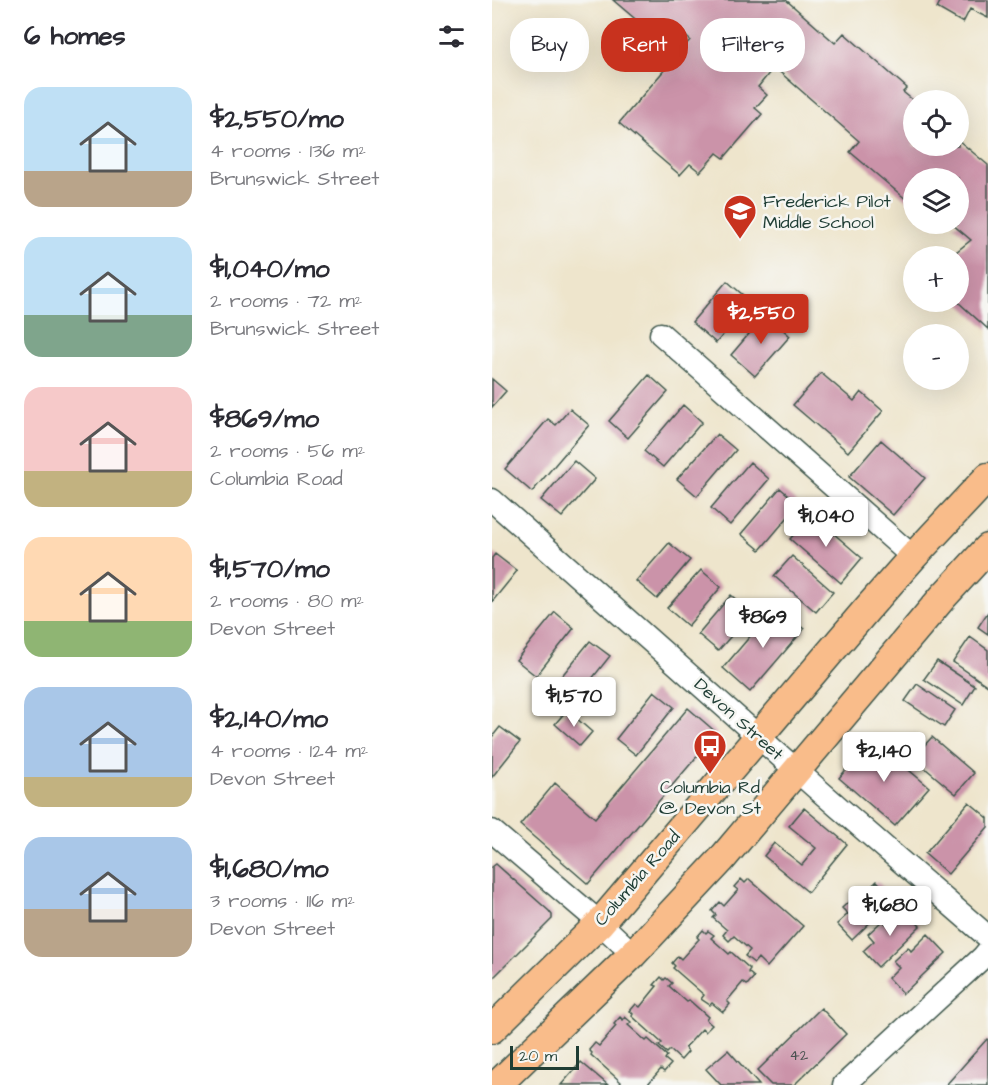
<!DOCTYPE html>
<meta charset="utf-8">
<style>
body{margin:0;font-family:"Architects Daughter",sans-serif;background:#f7f7f7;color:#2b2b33;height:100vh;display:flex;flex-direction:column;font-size:22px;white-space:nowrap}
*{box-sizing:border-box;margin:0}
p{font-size:20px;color:#7c7c81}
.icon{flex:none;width:33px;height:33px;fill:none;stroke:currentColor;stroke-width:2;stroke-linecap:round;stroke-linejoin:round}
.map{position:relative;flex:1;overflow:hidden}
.panel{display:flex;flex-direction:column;background:#fff;width:492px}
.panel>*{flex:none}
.top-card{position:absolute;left:18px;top:18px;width:387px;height:54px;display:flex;gap:12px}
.controls{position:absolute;left:411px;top:90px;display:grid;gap:12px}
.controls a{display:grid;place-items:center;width:66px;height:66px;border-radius:50%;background:#fff;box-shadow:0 6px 24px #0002;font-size:30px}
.scale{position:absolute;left:18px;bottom:15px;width:69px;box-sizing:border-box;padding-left:6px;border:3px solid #1f3d34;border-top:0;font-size:16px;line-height:21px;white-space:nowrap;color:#1f3d34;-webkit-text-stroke:4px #f6f6f2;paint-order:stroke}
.price{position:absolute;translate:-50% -51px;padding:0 14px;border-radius:6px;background:#fff;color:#222;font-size:20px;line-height:39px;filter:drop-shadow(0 2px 3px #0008)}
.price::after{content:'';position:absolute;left:50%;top:36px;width:18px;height:14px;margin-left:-9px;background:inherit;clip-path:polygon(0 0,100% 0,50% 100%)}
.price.current{background:#c8321e;color:#fff}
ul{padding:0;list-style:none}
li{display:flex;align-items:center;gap:18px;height:150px;padding:0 24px}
li span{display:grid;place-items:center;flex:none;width:168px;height:120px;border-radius:18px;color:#555}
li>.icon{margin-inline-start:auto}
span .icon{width:72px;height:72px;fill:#fffc;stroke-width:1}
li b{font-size:26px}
h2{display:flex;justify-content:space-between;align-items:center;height:72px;padding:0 24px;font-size:26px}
.chip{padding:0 21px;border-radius:24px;background:#fff;box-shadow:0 6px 24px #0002;font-size:21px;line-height:54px}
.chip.current{background:#c8321e;color:#fff}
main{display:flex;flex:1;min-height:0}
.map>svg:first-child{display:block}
</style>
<main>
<section class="panel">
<h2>6 homes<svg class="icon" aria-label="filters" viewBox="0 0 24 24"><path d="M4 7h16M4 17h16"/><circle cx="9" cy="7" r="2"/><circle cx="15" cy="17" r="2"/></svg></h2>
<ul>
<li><span style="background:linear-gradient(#bfe0f5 70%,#b9a48a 0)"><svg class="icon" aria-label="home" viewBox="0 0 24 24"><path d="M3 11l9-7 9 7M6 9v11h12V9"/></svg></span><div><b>$2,550/mo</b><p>4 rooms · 136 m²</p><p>Brunswick Street</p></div></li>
<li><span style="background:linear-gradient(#bfe0f5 65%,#7fa58c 0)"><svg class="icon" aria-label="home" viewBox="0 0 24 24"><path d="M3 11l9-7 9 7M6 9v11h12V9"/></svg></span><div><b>$1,040/mo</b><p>2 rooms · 72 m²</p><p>Brunswick Street</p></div></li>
<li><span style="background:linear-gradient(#f6c9c9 70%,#c2b280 0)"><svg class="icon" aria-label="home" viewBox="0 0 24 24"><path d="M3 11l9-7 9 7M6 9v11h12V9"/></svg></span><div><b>$869/mo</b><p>2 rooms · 56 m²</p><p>Columbia Road</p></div></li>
<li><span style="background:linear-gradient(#ffd9b3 70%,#8fb573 0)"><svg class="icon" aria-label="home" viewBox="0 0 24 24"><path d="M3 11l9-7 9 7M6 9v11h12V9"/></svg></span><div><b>$1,570/mo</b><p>2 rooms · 80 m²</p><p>Devon Street</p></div></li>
<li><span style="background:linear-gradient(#a9c7e8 75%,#c2b280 0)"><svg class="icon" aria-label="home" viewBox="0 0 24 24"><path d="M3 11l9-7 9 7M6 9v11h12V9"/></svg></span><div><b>$2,140/mo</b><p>4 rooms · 124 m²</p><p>Devon Street</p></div></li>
<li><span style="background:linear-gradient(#a9c7e8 60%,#b9a48a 0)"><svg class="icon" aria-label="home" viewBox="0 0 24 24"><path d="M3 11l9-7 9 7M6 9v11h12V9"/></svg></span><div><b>$1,680/mo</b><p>3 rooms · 116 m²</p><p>Devon Street</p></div></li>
</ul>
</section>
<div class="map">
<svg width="496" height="1085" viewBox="0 0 496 1085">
<rect width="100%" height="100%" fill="#f6f6f2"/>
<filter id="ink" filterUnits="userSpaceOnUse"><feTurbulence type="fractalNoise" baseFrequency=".0167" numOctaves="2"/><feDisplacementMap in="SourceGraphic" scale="12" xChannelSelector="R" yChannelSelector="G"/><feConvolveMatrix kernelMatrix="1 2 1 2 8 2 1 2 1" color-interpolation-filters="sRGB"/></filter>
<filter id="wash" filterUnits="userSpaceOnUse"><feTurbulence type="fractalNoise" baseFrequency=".008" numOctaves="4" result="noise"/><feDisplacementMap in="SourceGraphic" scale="24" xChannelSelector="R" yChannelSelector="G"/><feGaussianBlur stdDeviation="1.35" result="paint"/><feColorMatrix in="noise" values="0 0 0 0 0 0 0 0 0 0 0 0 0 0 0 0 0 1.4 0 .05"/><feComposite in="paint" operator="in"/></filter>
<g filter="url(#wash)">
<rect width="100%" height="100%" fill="#eee5cc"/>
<g id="blocks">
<!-- building -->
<path fill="#cb93a9" d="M121,0H294L343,43L352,33L415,88L411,92L422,101V146H466V140L496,165V329L466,302V256H459L479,240L460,224H466V178H422V206L358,152L367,141L282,67L266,87L275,95L263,108L270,114L232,158L225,153L208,172L198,164L188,175L127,123L198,40L188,31L175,46Z
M449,0H496V18L478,9L471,23L445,8Z
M235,281L259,302L224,343L200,322Z
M274,314L298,336L263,376L239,355Z
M329,373L362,401L369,392L391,411L356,452L301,405Z
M157,375L176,392L136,438L117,421Z
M0,379L14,391L0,407Z
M191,405L210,422L171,467L152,451Z
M78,409L97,425L40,492L13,469L56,419L64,425Z
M225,434L244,450L205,496L185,479Z
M389,440L433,478L401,515L357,477Z
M82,461L103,479L70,517L49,500Z
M258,462L277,479L238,525L219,508Z
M288,488L307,504L268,550L249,534Z
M319,514L370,558L349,583L298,539Z
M177,543L198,560L165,599L144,581Z
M3,554L25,571L0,602V558Z
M300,556L341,592L324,612L282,576Z
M209,570L229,587L196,626L175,608Z
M239,595L259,613L226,651L206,634Z
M284,606L312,629L258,692L231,668Z
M63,612L82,628L44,676L24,660Z
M496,612V634L486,627Z
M478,637L496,650V686L461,662Z
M98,641L118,656L80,704L60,688Z
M445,661L483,686L471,705L432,679Z
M425,684L463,710L452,727L413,701Z
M162,691L182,707L144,755L124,739Z
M196,708L225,733L96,884L28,825L63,783L103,818Z
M75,710L100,732L88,746L63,724Z
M8,727L28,742L0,777V737Z
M440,737L482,773L464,794L421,758Z
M380,739L437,787L403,826L347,778Z
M477,802L496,818V827L456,874L433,854Z
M312,808L355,844L316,892L272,856L282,843L310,865L324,848L297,826Z
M4,864L57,911L60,915V919L0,979V867Z
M249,879L253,883L257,879L311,926L275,967L266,958L262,963L253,956L258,950L242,936L237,941L231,935L235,930L221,918L224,915L220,911L228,902L232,906L246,890L242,887Z
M385,881L402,899L360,940L345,924L356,914L350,908L365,894L368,897Z
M411,908L428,926L386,967L371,951L382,941L376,934L391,920L394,924Z
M211,930L214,933L216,931L222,935L219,938L237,954L239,952L258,969L256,972L262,977L255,985L251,982L235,1001L238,1004L231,1012L220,1003L218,1005L209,999L212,995L181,968L183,966L180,963L186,956L189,959L207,939L205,937Z
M436,934L454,953L411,994L396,978L407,967L401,961L416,947L419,951Z
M169,977L172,980L174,978L180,983L177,986L195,1002L197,1000L216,1017L214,1020L220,1025L213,1032L210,1029L193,1048L196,1052L189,1060L178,1050L175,1053L167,1046L170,1043L140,1016L141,1014L138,1011L144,1004L148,1007L165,986L162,985Z
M329,1008L354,1034L302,1085H279L265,1071Z
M128,1017L131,1020L133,1017L139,1022L136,1025L154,1041L156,1039L175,1056L173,1059L179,1064L172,1072L169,1069L155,1085H127L129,1082L99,1055L100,1053L97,1050L103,1043L107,1046L124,1026L122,1024Z
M495,1039L496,1040V1085H454Z
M236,1050L267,1085H229L214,1069Z
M89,1062L116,1085H69Z"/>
</g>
</g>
<g filter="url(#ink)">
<use href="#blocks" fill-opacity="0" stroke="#3e564b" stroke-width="1.5"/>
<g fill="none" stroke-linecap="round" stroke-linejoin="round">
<!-- minor casing -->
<g stroke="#3e564b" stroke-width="25">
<path id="minor" d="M169,334L421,557
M0,500L322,786L496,937
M0,831L108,923L141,954
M352,1085L491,957L496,951"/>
</g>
<!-- major casing -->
<g stroke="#3e564b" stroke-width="31">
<path id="major" d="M0,1029L108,923L375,609L421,557L496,477
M5,1085L141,954L229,860L450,598L496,548"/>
</g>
<!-- minor -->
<use href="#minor" stroke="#fff" stroke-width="22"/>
<!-- major -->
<use href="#major" stroke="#f9bc8a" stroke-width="28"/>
</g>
</g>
<!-- icons -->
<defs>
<g id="school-pin" transform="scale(1.725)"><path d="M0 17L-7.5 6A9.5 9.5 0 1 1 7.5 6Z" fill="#c8321e" stroke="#f6f6f2"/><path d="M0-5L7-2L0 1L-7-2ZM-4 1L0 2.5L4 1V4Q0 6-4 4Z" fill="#fff"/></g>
<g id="bus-pin" transform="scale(1.725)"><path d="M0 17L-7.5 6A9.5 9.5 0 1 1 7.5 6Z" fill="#c8321e" stroke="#f6f6f2"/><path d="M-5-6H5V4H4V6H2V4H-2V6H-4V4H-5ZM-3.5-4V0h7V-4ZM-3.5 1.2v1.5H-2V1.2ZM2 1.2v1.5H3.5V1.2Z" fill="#fff"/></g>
</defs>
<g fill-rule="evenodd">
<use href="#school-pin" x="248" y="211"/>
<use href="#bus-pin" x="218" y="746"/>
</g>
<g text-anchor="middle" stroke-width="5" stroke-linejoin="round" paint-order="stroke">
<!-- number labels -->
<g font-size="15" fill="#4a5251">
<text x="307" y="1060">42</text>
</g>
<!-- poi labels -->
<g font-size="18" fill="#1f3d34" stroke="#f6f6f2" text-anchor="start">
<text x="271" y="207">Frederick Pilot<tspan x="271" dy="21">Middle School</tspan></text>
<text x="218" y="793" text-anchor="middle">Columbia Rd<tspan x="218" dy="21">@ Devon St</tspan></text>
</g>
<!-- street labels -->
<g font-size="18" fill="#1f3d34" stroke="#f6f6f2">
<text transform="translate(247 719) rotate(42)" y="6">Devon Street</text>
<text transform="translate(145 878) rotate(-49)" y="6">Columbia Road</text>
</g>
</g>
</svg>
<div class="controls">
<a><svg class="icon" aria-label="locate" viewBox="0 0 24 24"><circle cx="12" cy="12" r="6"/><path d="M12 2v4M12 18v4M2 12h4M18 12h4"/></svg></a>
<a><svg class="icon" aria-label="layers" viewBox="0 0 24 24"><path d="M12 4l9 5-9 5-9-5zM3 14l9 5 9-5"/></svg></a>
<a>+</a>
<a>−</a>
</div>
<div class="scale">20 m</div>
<b class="price current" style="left:269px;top:345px">$2,550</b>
<b class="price" style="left:334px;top:548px">$1,040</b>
<b class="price" style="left:271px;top:649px">$869</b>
<b class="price" style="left:82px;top:728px">$1,570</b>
<b class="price" style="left:392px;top:783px">$2,140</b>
<b class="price" style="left:398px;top:937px">$1,680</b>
<div class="top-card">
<a class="chip">Buy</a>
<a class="chip current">Rent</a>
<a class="chip">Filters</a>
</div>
</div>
</main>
